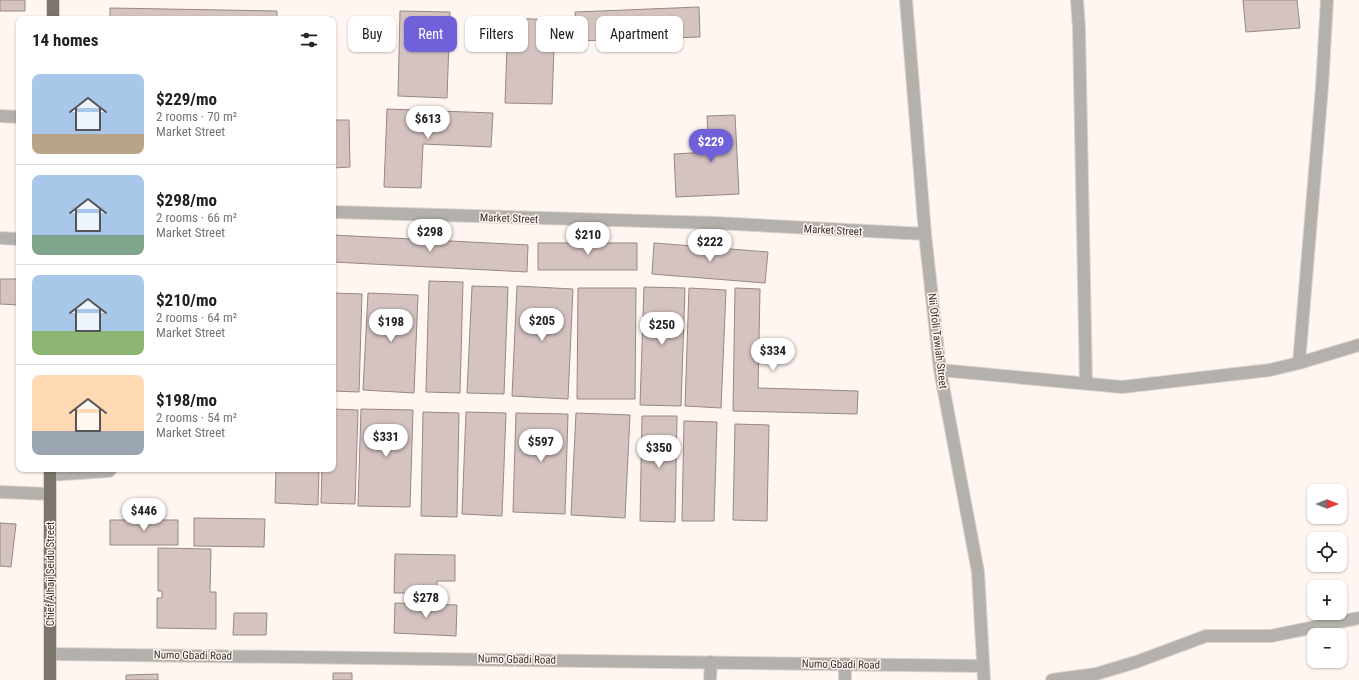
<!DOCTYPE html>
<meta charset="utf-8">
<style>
body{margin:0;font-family:"Roboto Condensed",sans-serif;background:#f2f2f2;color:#202124;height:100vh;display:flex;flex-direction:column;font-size:15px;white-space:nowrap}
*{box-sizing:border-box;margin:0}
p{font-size:13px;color:#757577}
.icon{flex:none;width:22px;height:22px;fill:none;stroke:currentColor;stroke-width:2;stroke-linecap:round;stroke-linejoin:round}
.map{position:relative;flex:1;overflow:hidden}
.details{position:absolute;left:16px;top:16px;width:320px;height:456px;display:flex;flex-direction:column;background:#fff;border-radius:8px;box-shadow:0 1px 3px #0004}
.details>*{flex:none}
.banner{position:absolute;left:348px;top:16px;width:380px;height:36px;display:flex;gap:8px}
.needle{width:26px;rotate:90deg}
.tools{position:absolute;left:1307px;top:484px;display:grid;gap:8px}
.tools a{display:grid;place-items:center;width:40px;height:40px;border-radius:8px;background:#fff;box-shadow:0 1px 3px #0004;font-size:20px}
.price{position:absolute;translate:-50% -34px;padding:0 9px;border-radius:14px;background:#fff;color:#222;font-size:13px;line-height:26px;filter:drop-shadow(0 1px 2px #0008)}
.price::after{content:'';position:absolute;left:50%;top:24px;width:12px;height:9px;margin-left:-6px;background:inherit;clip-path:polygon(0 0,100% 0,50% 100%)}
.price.on{background:#7060da;color:#fff}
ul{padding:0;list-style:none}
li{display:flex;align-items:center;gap:12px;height:100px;padding:0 16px}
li+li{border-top:1px solid #e0e0e0}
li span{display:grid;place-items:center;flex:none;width:112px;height:80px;border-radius:8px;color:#555}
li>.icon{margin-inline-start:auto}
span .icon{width:48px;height:48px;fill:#fffc;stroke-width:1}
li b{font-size:17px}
h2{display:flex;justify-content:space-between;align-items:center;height:48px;padding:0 16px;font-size:17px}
.chip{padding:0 14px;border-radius:8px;background:#fff;box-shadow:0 1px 3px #0004;font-size:14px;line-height:36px}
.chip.on{background:#7060da;color:#fff}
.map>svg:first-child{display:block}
</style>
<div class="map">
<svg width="1359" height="680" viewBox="0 0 1359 680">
<rect width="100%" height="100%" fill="#fff6f1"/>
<!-- building -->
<path fill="#d5c3c1" stroke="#978785" d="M0,0H25V11H0Z
M1243,0H1297L1300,28L1246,32Z
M699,7L700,37L576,41L575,12Z
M110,8L277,11V19H110Z
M400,11L450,12L447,98L398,96Z
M289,17H332V19H289Z
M508,18L555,20L552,104L505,103Z
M387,109L493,113L491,147L423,144L421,188L384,187Z
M735,115L739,194L676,197L674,154L709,152L707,116Z
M333,120H349L350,167L333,168Z
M333,235L528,245L527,272L333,262Z
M538,243H637V270H538Z
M654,243L768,252L765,283L652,274Z
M0,279H19V305L0,304Z
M429,281L463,282L460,393L426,392Z
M472,286L508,287L504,394L467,393Z
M517,286L573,289L568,399L512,396Z
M644,287L685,288L681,406L640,405Z
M578,288H636L635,399H577Z
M689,288L726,290L721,408L685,406Z
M735,288L760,289L758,388L858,391L857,414L733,411Z
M333,293L362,294L359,392L333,391Z
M368,293L418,295L414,393L363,390Z
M333,409L358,410L355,504L321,503L322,469H333Z
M361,409L413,410L410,507L358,506Z
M423,412L459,413L457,517L421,516Z
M466,412L506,413L502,516L462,514Z
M516,413L568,414L565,514L513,512Z
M576,413L630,415L625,518L571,515Z
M642,416H677L675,522L640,521Z
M684,421L717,422L714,521H682Z
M735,424L769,425L767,521L733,520Z
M276,469H319L318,505L275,503Z
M194,518L265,519L264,547L194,546Z
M110,520H178V545H110Z
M0,523L16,524L11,567L0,566Z
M158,548L211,549L210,592H216V629L157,628V598H162V591H158Z
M395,554L455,555V581H437V593H394Z
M395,603L457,605L456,636L394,633Z
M234,613H267L266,635H233Z
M333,673H352V680H333Z
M158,674V680H126V675Z"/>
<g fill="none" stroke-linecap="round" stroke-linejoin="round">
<!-- minor casing -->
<g stroke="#dbd3ce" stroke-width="14">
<path id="minor" d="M906,0L925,234L940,370L978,572L984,680
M1077,0L1079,29L1086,383
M0,116L19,117
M333,212L715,223L925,234
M0,238L19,239
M1299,363L1322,87L1327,0
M940,370L1122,387L1270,370L1299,363L1359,345
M50,475L109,471L111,469
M0,492L50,494
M50,654L983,666
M845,664V680
M710,680L711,662
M1052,680L1096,674L1136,662L1206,636H1271L1359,618"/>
</g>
<!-- major casing -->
<g stroke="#dbd3ce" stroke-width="14">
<path id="major" d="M53,19V0
M50,680V469"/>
</g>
<!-- minor -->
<use href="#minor" stroke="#b4b0ab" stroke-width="12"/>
<!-- major -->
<use href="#major" stroke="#7c756b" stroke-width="12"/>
</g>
<g text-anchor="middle" stroke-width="3" stroke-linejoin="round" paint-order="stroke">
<!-- street labels -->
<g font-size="11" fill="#37322e" stroke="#fff6f1">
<text transform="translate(509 218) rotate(2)" y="4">Market Street</text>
<text transform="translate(833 230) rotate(3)" y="4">Market Street</text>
<text transform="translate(938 341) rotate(83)" y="4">Nii Ofoli Tawiah Street</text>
<text transform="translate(50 574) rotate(-90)" y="4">Chief Alhaji Seidu Street</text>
<text transform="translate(193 655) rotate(1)" y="4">Numo Gbadi Road</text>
<text transform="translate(517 659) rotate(1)" y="4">Numo Gbadi Road</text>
<text transform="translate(841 664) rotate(1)" y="4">Numo Gbadi Road</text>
</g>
</g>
</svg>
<div class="tools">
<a><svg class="needle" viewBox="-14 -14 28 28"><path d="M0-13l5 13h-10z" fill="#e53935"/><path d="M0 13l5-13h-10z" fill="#757577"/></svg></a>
<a><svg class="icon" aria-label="locate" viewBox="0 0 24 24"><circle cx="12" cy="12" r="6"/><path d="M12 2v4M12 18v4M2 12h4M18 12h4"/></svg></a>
<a>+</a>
<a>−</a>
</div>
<b class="price" style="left:428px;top:140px">$613</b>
<b class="price on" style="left:711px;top:163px">$229</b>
<b class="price" style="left:430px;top:253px">$298</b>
<b class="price" style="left:588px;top:256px">$210</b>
<b class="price" style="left:710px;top:263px">$222</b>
<b class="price" style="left:542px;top:342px">$205</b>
<b class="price" style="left:391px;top:343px">$198</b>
<b class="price" style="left:662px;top:346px">$250</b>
<b class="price" style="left:773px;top:372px">$334</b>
<b class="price" style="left:386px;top:458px">$331</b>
<b class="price" style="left:541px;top:463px">$597</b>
<b class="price" style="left:659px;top:469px">$350</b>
<b class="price" style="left:144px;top:532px">$446</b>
<b class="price" style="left:426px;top:619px">$278</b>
<div class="banner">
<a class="chip">Buy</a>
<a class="chip on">Rent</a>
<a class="chip">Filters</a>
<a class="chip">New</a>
<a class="chip">Apartment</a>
</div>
<section class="details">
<h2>14 homes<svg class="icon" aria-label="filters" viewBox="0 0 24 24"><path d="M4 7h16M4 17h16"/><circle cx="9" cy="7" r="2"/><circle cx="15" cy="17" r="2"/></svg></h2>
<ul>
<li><span style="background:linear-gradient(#a9c7e8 75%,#b9a48a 0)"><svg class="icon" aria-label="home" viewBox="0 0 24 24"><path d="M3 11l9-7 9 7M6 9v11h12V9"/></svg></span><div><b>$229/mo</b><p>2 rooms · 70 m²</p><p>Market Street</p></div></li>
<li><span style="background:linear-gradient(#a9c7e8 75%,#7fa58c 0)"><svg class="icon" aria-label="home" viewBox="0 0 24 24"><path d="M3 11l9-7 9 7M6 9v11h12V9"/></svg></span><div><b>$298/mo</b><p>2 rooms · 66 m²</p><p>Market Street</p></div></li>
<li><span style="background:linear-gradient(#a9c7e8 70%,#8fb573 0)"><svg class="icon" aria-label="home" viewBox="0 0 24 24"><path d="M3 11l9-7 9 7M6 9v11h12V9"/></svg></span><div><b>$210/mo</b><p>2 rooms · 64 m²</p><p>Market Street</p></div></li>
<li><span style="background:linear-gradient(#ffd9b3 70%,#9aa5b1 0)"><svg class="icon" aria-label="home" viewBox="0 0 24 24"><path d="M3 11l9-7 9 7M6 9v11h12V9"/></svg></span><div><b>$198/mo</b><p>2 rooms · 54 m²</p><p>Market Street</p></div></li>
</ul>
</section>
</div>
